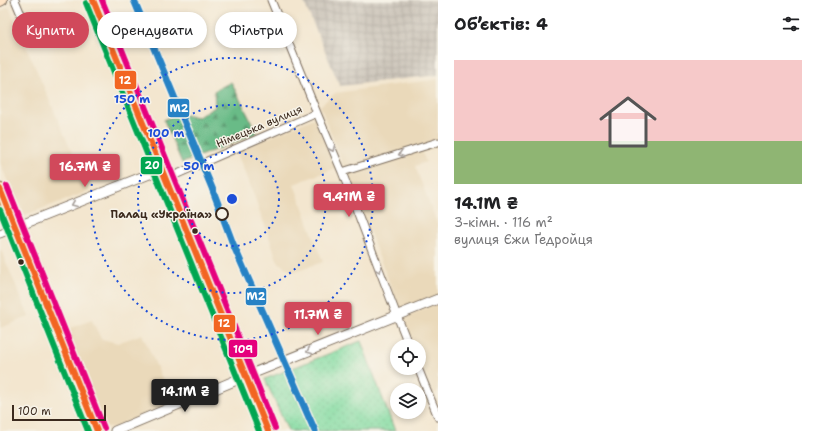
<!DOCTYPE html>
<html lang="uk">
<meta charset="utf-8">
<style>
body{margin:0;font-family:"Shantell Sans",sans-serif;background:#f2f2f2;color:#202124;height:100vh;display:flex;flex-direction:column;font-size:15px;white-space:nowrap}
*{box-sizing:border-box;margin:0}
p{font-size:13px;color:#757577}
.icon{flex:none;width:22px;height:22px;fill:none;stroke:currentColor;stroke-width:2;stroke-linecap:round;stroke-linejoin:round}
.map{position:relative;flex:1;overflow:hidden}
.details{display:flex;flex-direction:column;background:#fff;width:380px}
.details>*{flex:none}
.banner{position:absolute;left:12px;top:12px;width:366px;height:36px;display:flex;gap:8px}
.controls{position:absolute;left:390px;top:339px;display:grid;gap:8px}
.controls a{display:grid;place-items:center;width:36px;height:36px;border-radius:50%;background:#fff;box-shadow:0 2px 6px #0003;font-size:20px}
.scale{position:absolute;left:12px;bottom:10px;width:94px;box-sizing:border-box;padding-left:4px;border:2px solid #3b2a1e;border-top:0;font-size:11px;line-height:14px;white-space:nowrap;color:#3b2a1e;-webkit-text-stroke:3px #f7f3e8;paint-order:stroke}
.price{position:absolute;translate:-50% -34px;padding:0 9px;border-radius:4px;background:#d1495b;color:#fff;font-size:13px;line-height:26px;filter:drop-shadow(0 1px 2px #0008)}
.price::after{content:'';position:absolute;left:50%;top:24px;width:12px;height:9px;margin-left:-6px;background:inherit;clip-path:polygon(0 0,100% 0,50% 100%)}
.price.selected{background:#222;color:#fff}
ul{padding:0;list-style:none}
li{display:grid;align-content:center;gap:8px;height:212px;padding:0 16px}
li+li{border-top:1px solid #e0e0e0}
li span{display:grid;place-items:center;height:124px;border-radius:0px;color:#555}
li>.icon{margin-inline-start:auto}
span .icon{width:72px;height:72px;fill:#fffc;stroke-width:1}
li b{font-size:17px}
h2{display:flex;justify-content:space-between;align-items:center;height:48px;padding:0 16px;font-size:17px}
.pill{padding:0 14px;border-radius:18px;background:#fff;box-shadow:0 2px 6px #0003;font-size:14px;line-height:36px}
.pill.selected{background:#d1495b;color:#fff}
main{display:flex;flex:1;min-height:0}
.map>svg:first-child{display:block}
</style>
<main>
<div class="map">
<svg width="438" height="431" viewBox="0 0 438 431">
<defs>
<pattern id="industrial-grid" width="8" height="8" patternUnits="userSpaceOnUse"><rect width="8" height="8" fill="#cac3b8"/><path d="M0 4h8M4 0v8" fill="none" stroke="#aea89e"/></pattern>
<pattern id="grass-dots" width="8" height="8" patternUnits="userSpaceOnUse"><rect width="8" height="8" fill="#82dba1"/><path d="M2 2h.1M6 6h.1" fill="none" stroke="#71bc8a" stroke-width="1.8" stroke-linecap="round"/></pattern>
<pattern id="forest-firs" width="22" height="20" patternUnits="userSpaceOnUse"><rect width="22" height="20" fill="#69bb87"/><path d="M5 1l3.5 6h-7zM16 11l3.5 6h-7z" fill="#58986e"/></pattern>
</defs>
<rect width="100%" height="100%" fill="#f7f3e8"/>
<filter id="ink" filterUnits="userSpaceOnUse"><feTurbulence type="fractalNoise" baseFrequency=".025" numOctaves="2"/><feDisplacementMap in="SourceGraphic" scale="8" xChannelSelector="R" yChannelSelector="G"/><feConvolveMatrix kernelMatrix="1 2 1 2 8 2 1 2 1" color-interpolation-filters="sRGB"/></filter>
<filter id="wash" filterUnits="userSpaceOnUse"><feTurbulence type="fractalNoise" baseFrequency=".012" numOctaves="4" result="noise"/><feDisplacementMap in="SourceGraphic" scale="16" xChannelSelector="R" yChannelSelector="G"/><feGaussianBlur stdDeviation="0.9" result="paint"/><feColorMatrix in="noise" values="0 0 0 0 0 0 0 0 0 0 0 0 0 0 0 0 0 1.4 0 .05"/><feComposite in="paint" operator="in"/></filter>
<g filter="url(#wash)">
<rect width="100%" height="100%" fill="#f3e6cf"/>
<!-- built -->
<path fill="#ead9ba" d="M9,7L89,191L25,215L22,208L8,182L0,163V12Z
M438,79V147L422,152L426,162L415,166L438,226V296L400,310L320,106L335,93Z
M314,118L335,168L294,184L323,262L292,272L278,262L252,190L238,156V151Z
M0,250H1L29,317L0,328Z
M438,303V392L433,394L419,359V346H414L403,318Z
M92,320L101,339L118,343L142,334L173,403L114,427H109L105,426L102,423L65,330Z"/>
<!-- industrial -->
<path fill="url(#industrial-grid)" d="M303,0H438V75L340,86Z"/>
<!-- grass -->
<path fill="url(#grass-dots)" stroke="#5e8260" d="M361,341L395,431H288L265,379Z"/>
<!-- forest -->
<path fill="url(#forest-firs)" stroke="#527252" d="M231,82L257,133L182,163L164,120L178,114L198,117L215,107L214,91Z"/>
</g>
<g filter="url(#ink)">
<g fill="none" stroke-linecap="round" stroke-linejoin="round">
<!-- minor casing -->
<g stroke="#7b6c5c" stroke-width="9">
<path id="minor" d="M15,0L28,31L59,23
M271,0L317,113L342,172L394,308L409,346
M342,172L438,142
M166,179L317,113
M0,234L16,227
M418,368L438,417"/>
</g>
<!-- tertiary casing -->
<g stroke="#7b6c5c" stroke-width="11">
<path id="tertiary" d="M16,227L162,169
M115,431L246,376L438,299"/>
</g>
<!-- secondary casing -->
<g stroke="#7b6c5c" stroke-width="12">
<path id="secondary" d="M0,1L2,0"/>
</g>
<!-- primary casing -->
<g stroke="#7b6c5c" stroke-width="13">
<path id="primary" d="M93,0L162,169L268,431
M0,189L29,260L97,431"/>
</g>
<!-- minor -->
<use href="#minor" stroke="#fff" stroke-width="7"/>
<!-- tertiary -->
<use href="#tertiary" stroke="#fff" stroke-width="9"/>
<!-- secondary -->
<use href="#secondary" stroke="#ffe4c6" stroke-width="10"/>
<!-- primary -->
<use href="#primary" stroke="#ffbb71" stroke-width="11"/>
<!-- bus-1 casing -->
<g stroke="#f7f3e8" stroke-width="9">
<path id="bus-1" d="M93,0L268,431
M0,189L97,431"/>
</g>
<!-- bus-2 casing -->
<g stroke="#f7f3e8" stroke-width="9">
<path id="bus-2" d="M86,3L259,431
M0,210L88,431"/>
</g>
<!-- bus-3 casing -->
<g stroke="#f7f3e8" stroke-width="9">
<path id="bus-3" d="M102,0L275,428
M7,186L104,428"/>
</g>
<!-- bus-1 -->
<use href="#bus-1" stroke="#f26522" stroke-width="6"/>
<!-- bus-2 -->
<use href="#bus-2" stroke="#00a651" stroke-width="6"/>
<!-- bus-3 -->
<use href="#bus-3" stroke="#e5007d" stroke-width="6"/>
<!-- metro-1 casing -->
<g stroke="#f7f3e8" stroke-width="10">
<path id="metro-1" d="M134,0L212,188L233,244L315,431"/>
</g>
<!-- metro-1 -->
<use href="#metro-1" stroke="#2782c5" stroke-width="7"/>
</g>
<!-- one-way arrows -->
<defs><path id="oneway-chevron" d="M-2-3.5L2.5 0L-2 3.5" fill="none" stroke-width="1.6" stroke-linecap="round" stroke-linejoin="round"/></defs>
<g stroke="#a79f9a">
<use href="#oneway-chevron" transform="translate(332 149) rotate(67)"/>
<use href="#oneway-chevron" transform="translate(401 154) rotate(163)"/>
<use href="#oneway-chevron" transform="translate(74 204) rotate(158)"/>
<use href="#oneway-chevron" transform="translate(379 270) rotate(69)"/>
<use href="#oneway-chevron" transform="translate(309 351) rotate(158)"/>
</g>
</g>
<!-- distance rings -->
<g fill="none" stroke="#1d4ed8" stroke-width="2" stroke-dasharray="2 4">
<circle cx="232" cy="199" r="47"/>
<circle cx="232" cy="199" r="94"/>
<circle cx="232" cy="199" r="141"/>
</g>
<!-- markers -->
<circle fill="#f7f3e8" stroke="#3b2a1e" stroke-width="2" cx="222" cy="214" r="6"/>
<g fill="#3b2a1e" stroke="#f7f3e8" stroke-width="1.5">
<circle cx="195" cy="231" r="3.5"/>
<circle cx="21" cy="262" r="3.5"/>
</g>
<g text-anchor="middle" stroke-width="3" stroke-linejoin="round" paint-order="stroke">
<!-- street labels -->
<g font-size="11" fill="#3b2a1e" stroke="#f7f3e8">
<text transform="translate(259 126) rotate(-23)" y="4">Німецька вулиця</text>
</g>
<!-- stop labels -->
<g font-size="11" font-weight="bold" fill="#3b2a1e" stroke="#f7f3e8" text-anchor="end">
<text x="212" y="218">Палац «Україна»</text>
</g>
</g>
<circle cx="232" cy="199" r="6" fill="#1d4ed8" stroke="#f7f3e8" stroke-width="2"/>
<g font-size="12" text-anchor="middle" font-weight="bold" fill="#1d4ed8" stroke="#f7f3e8" stroke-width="3" stroke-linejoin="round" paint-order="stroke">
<text x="132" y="103">150 m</text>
<text x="166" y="137">100 m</text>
<text x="199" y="170">50 m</text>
</g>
<g stroke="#f7f3e8" stroke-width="1.5">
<rect x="114" y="70" width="23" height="20" rx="4" fill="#f26522"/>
<rect x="167" y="98" width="23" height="20" rx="4" fill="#2782c5"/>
<rect x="140" y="156" width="23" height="19" rx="4" fill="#00a651"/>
<rect x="245" y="287" width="22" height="19" rx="4" fill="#2782c5"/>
<rect x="213" y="314" width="23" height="19" rx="4" fill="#f26522"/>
<rect x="228" y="339" width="30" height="19" rx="4" fill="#e5007d"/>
</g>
<g font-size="11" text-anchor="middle" font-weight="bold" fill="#fff">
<text x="125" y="84">12</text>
<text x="179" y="112">M2</text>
<text x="152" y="169">20</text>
<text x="256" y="300">M2</text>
<text x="224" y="327">12</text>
<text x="243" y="353">109</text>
</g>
</svg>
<div class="controls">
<a><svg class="icon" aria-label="locate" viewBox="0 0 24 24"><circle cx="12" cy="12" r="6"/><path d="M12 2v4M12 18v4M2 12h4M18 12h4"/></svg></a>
<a><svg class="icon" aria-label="layers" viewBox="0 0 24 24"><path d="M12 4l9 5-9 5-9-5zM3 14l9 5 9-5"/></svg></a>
</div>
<div class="scale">100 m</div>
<b class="price" style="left:85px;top:188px">16.7M ₴</b>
<b class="price" style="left:349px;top:218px">9.41M ₴</b>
<b class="price" style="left:318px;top:336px">11.7M ₴</b>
<b class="price selected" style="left:185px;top:413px">14.1M ₴</b>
<div class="banner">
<a class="pill selected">Купити</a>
<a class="pill">Орендувати</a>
<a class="pill">Фільтри</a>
</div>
</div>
<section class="details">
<h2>Об’єктів: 4<svg class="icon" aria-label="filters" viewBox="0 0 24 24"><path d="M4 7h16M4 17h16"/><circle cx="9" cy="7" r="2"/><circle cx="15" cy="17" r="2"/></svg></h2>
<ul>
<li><span style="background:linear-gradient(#f6c9c9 65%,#8fb573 0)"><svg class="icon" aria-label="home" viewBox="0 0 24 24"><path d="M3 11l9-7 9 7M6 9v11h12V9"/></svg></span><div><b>14.1M ₴</b><p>3-кімн. · 116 m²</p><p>вулиця Єжи Ґедройця</p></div></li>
</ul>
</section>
</main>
